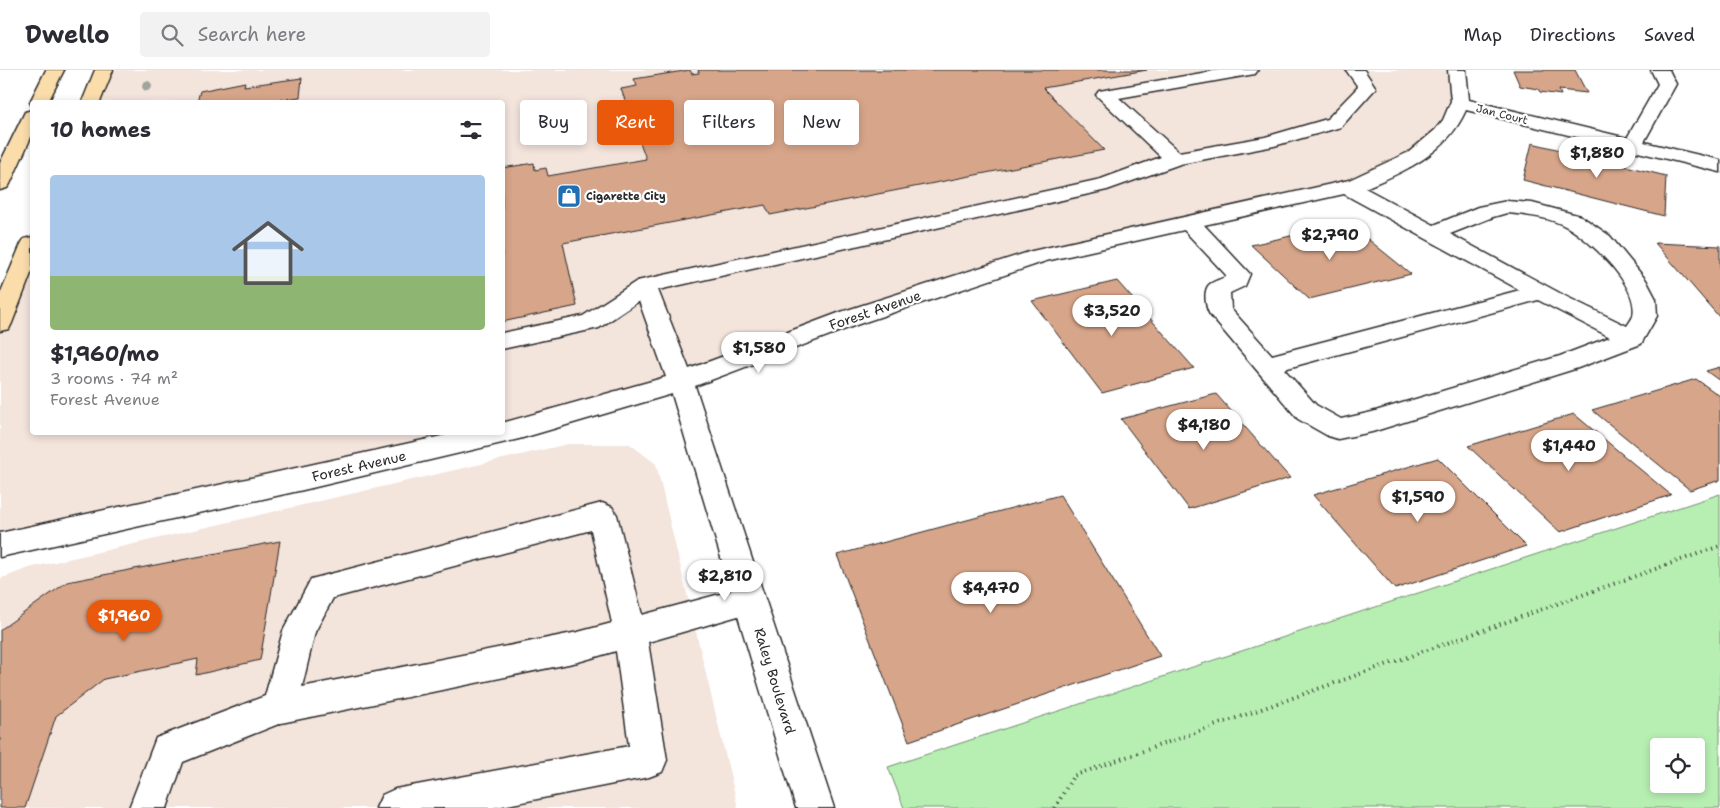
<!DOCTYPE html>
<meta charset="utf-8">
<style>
body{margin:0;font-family:"Shantell Sans",sans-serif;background:#f2f2f3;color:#2b2b33;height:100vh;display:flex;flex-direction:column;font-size:19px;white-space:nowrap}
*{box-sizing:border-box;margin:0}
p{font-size:16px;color:#7c7c81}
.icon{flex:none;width:28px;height:28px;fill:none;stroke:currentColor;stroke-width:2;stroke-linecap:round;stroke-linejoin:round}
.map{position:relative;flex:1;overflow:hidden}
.drawer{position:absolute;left:30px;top:30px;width:475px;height:335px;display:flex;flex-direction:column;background:#fff;border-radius:5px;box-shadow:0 2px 8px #0003}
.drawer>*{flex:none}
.top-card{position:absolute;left:520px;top:30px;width:475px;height:45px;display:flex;gap:10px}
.controls{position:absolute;left:1650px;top:668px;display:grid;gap:10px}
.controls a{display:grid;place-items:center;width:55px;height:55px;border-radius:5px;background:#fff;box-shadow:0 2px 8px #0003;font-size:25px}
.price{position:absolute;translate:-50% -42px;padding:0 11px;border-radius:18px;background:#fff;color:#222;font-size:16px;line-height:32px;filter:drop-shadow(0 1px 2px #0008)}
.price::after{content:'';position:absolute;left:50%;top:30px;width:15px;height:11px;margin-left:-8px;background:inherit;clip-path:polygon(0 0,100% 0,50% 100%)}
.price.on{background:#ea580c;color:#fff}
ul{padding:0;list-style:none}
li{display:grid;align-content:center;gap:10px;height:265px;padding:0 20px}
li+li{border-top:1px solid #e1e1e2}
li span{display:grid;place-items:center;height:155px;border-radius:5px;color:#555}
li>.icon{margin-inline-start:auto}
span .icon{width:90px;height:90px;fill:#fffc;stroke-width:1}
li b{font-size:21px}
h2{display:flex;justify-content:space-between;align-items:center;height:60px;padding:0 20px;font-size:21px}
.tag{padding:0 18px;border-radius:5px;background:#fff;box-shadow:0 2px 8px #0003;font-size:18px;line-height:45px}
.tag.on{background:#ea580c;color:#fff}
header{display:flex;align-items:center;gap:30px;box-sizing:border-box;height:70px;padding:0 25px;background:#fff;border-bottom:1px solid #e1e1e2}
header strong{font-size:24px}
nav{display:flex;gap:28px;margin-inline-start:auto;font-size:18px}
.search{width:350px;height:45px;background:#f2f2f3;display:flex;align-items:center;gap:12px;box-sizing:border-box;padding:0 18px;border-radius:5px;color:#7c7c81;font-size:19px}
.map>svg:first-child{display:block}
</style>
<header>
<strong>Dwello</strong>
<div class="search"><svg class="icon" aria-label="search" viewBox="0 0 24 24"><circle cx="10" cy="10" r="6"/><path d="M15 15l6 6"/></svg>Search here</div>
<nav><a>Map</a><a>Directions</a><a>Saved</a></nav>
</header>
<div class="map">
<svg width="1720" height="738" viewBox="0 0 1720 738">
<rect width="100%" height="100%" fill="#fff"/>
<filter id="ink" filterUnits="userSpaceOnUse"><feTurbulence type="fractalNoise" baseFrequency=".02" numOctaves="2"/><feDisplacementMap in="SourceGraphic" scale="10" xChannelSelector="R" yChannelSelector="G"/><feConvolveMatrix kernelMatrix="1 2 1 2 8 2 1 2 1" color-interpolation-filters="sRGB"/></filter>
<g filter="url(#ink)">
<!-- built -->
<path fill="#f3e4dc" d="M104,0H1457L1459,33L1443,64L1390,100L1103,171L519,359L0,475V253L32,174V362H502V32H91Z
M568,374H630L656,394L738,738H0V509L29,498Z"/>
<!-- green -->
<path fill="#b7efb2" stroke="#718d6e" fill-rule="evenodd" d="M1720,424V738H904L888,697ZM1659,676H1696V714H1659Z"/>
<!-- building -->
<path fill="#d7a589" stroke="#2b2b2b" d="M690,0L692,4L699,3L698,0H1147L1043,18L1104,80L770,145L765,135L563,173L577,236L502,252V98L534,93L535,100L546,98L548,106L646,89L621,19L637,16L634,9Z
M1513,0H1575L1587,23L1559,20L1561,25L1540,22L1538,19L1520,16Z
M302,8L300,27L261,32H197L200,21L245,12L244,16Z
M1532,73L1666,106L1664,146L1523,110Z
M1348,153L1411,204L1309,229L1251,175Z
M1655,173L1720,176V248Z
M1117,211L1194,298L1102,323L1032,231Z
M1720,297V311L1706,301Z
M1696,309L1720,326V410L1690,420L1592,340Z
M1216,324L1290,408L1189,439L1121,349Z
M1574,344L1671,425L1560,462L1468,376Z
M1438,388L1526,476L1395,519L1313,425Z
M1060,425L1160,586L909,671L837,485Z
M280,471L260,590L196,605L198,589L104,609L56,646L25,738H0V560L67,512Z"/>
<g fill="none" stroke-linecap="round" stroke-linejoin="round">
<!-- minor casing -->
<g stroke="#2b2b2b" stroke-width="3">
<path id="minor" d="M1219,0H1258L1255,4L1249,5L1119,28L1179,82L1265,67L1327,49L1358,17L1346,0H1364L1376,18L1341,57L1274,76L1180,94L1107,120L658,220L689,299L841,242L1032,181L1349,110L1409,82L1435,60L1443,50L1451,31L1448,0H1466L1469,30L1627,68L1658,14L1651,0H1669L1676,14L1644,72L1720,90V102L1466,40C1447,83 1406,101 1365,118L1434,155L1478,137L1507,131L1532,133L1581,146L1610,166L1646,210L1656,229L1657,246L1641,274L1578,298L1372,362L1338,369L1328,366L1298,349L1211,246C1206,240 1202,220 1210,214C1214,211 1221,209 1226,207V205L1184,160L1046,191L859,254L695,316L834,738H796L738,546L648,572L667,690L662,702L649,707L492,738H376L382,725L395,719L629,676L616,581L578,592L281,653L183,692L167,738H129L156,668L265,626L283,561L311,509L602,433L612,437L617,445L642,545L731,521L672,324L519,369L303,420L0,487V463L460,362H502V353L666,307L639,231L599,258L590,260L502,279V263L583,246L637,211L1101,109L1161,87L1096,25L1099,21L1105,20ZM1344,124L1520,220L1272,285L1231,239L1230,223L1245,216L1250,204L1204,155ZM1507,143C1526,145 1550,147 1567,157C1590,170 1640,216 1633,246C1632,249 1629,253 1627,256L1567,227L1450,164L1493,147ZM1538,230L1610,267L1560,286L1372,342L1341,349L1316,335L1284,299ZM591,460L612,553L578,562L302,617L315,562L333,528Z"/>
</g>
<!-- major casing -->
<g stroke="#2b2b2b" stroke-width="3">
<path id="major" d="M46,0H64L48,32H32V36L30,32Z
M95,0H113L100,32H82Z
M32,40V65L10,114L7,118L0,120V93L23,46L25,42Z
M32,167V201L12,253L9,259L0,261V224L21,174L24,169Z"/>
</g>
<!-- path -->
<path stroke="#2b2b2b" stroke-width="4" stroke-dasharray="1 4.5" stroke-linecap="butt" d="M1055,738L1073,706L1720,476"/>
<!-- minor -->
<use href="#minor" fill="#fff" fill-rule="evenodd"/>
<!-- major -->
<use href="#major" fill="#faddab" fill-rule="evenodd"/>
</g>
<!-- trees -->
<circle fill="#9ea59d" cx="147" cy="16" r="5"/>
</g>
<!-- icons -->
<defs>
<g id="shop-square" transform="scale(1.25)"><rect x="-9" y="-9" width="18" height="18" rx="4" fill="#1f6fb2" stroke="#fff"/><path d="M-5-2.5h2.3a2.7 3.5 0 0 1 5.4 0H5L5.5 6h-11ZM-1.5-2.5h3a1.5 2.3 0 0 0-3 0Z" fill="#fff"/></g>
</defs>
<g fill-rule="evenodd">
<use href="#shop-square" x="569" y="126"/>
</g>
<g text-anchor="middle" stroke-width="4.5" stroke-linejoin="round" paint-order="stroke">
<!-- far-street labels -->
<g font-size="11" fill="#2b2b2b" stroke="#fff">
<text transform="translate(1502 44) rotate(14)" y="4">Jan Court</text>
</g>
<!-- far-poi labels -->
<g font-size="11" font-weight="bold" fill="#2b2b2b" stroke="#fff" text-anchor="start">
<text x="586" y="130">Cigarette City</text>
</g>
<!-- street labels -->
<g font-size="14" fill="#2b2b2b" stroke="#fff">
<text transform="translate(875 240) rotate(-19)" y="5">Forest Avenue</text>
<text transform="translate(359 396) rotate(-13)" y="5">Forest Avenue</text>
<text transform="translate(775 611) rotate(73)" y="5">Raley Boulevard</text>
</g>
</g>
</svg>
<div class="controls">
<a><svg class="icon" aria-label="locate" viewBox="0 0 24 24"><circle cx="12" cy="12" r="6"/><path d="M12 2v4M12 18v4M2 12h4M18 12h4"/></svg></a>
</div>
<b class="price" style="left:1597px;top:109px">$1,880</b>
<b class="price" style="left:1330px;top:191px">$2,790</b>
<b class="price" style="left:1112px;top:267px">$3,520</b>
<b class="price" style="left:759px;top:304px">$1,580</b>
<b class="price" style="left:1204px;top:381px">$4,180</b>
<b class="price" style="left:1569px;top:402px">$1,440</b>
<b class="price" style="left:1418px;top:453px">$1,590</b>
<b class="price" style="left:725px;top:532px">$2,810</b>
<b class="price" style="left:991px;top:544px">$4,470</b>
<b class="price on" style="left:124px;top:572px">$1,960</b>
<div class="top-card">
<a class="tag">Buy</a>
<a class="tag on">Rent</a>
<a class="tag">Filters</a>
<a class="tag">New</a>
</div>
<section class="drawer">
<h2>10 homes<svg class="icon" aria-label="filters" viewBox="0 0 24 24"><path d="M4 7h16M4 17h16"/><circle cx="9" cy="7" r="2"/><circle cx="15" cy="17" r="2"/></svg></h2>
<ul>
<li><span style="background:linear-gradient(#a9c7e8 65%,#8fb573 0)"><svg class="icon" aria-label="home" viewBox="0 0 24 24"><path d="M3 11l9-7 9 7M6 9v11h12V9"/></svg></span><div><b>$1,960/mo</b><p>3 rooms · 74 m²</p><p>Forest Avenue</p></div></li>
</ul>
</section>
</div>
